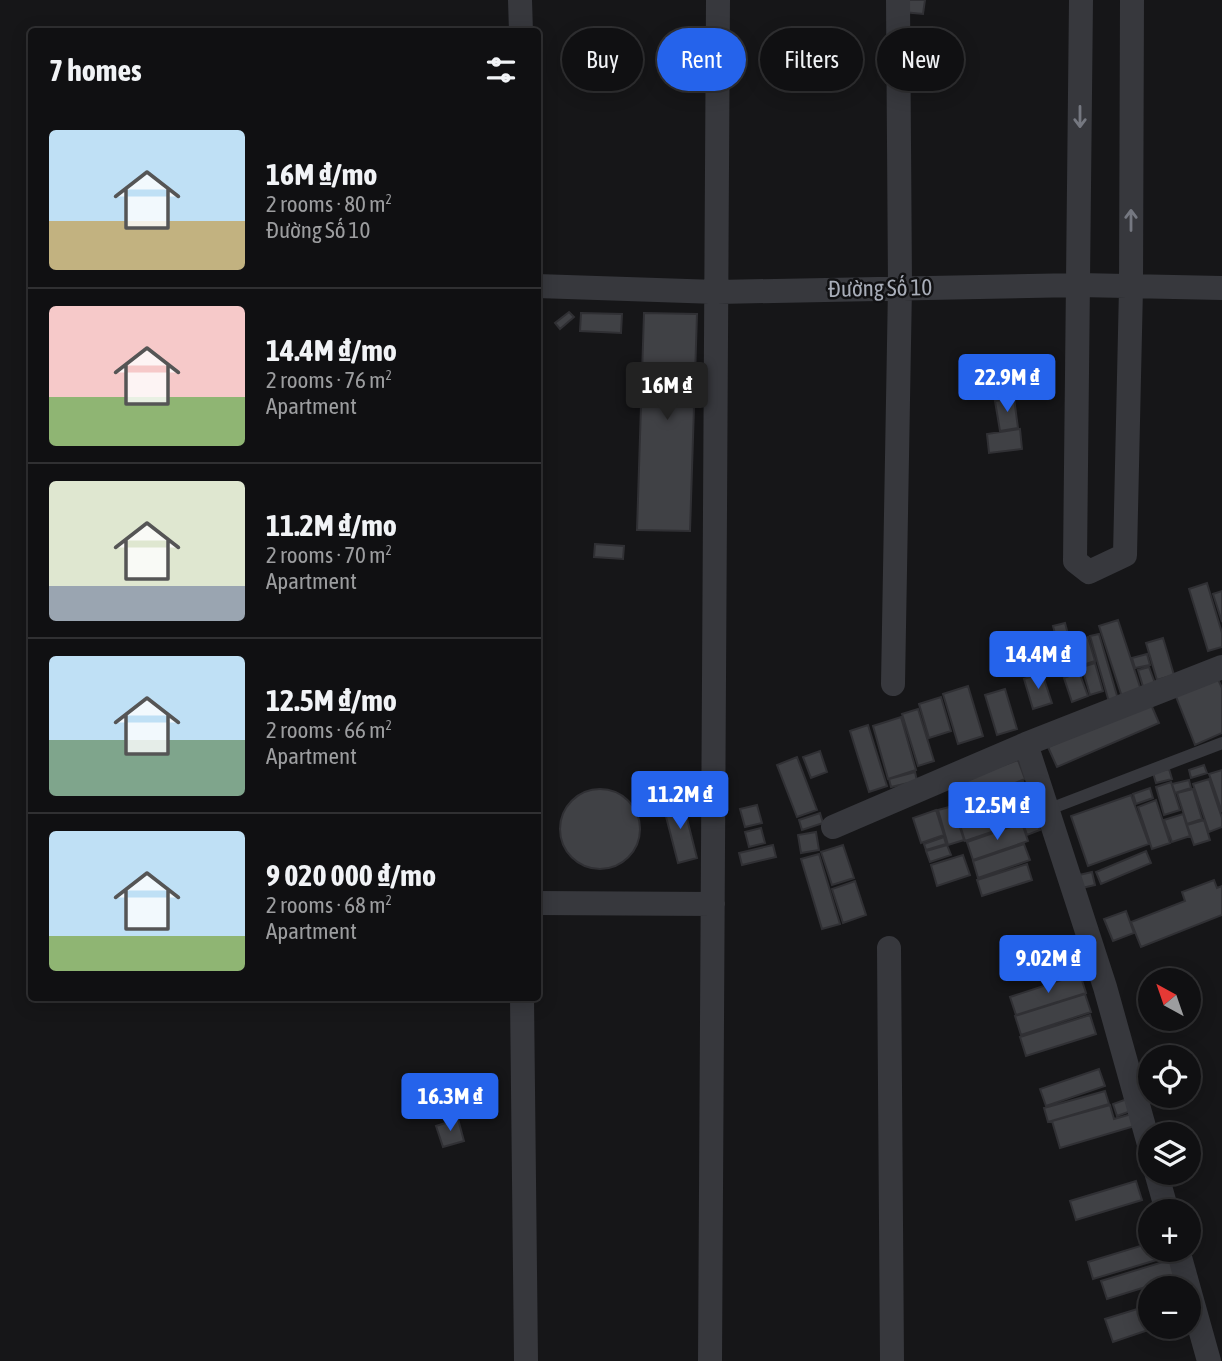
<!DOCTYPE html>
<meta charset="utf-8">
<style>
body{margin:0;font-family:"Asap Condensed",sans-serif;background:#1e1e20;color:#f1f3f6;height:100vh;display:flex;flex-direction:column;font-size:26px;white-space:nowrap}
*{box-sizing:border-box;margin:0}
p{font-size:23px;color:#9c9d9f}
.icon{flex:none;width:38px;height:38px;fill:none;stroke:currentColor;stroke-width:2;stroke-linecap:round;stroke-linejoin:round}
.map{position:relative;flex:1;overflow:hidden}
.details{position:absolute;left:28px;top:28px;width:513px;height:973px;display:flex;flex-direction:column;background:#101012;border-radius:7px;box-shadow:0 4px 18px #0003,0 0 0 2px #303032}
.details>*{flex:none}
.banner{position:absolute;left:562px;top:28px;width:555px;height:63px;display:flex;gap:14px}
.needle{width:46px;rotate:320deg}
.buttons{position:absolute;left:1138px;top:968px;display:grid;gap:14px}
.buttons a{display:grid;place-items:center;width:63px;height:63px;border-radius:50%;background:#101012;box-shadow:0 4px 18px #0003,0 0 0 2px #303032;font-size:35px}
.price{position:absolute;translate:-50% -60px;padding:0 16px;border-radius:7px;background:#2563eb;color:#fff;font-size:23px;line-height:46px;filter:drop-shadow(0 2px 4px #0008)}
.price::after{content:'';position:absolute;left:50%;top:42px;width:21px;height:16px;margin-left:-10px;background:inherit;clip-path:polygon(0 0,100% 0,50% 100%)}
.price.active{background:#222;color:#fff}
ul{padding:0;list-style:none}
li{display:flex;align-items:center;gap:21px;height:175px;padding:0 21px}
li+li{border-top:2px solid #303032}
li span{display:grid;place-items:center;flex:none;width:196px;height:140px;border-radius:7px;color:#555}
li>.icon{margin-inline-start:auto}
span .icon{width:84px;height:84px;fill:#fffc;stroke-width:1}
li b{font-size:30px}
h2{display:flex;justify-content:space-between;align-items:center;height:84px;padding:0 21px;font-size:30px}
.tag{padding:0 24px;border-radius:32px;background:#101012;box-shadow:0 4px 18px #0003,0 0 0 2px #303032;font-size:24px;line-height:63px}
.tag.active{background:#2563eb;color:#fff}
.map>svg:first-child{display:block}
</style>
<div class="map">
<svg width="1222" height="1361" viewBox="0 0 1222 1361">
<rect width="100%" height="100%" fill="#161618"/>
<!-- building -->
<path fill="#404145" stroke="#303034" stroke-width="2" d="M905,0H925L923,14L903,12Z
M569,312L574,317L560,329L555,323Z
M581,313L622,314L621,333L580,331Z
M644,313L697,314L690,531L637,530Z
M1014,398L1018,428L1000,431L995,401Z
M1020,429L1022,449L989,453L987,434Z
M595,544L624,546L623,559L594,557Z
M1207,583L1222,633V647L1208,651L1189,589Z
M1222,591V622L1213,594Z
M1118,620L1141,690L1122,697L1099,626Z
M1065,623L1069,638L1057,641L1053,626Z
M1099,634L1118,699L1109,702L1090,636Z
M1088,637L1095,661L1077,667L1070,643Z
M1163,638L1174,675L1157,680L1146,643Z
M1067,645L1074,670L1058,675L1051,650Z
M1147,654L1150,665L1135,668L1132,658Z
M1095,663L1103,691L1090,695L1082,667Z
M1149,667L1156,686L1144,690L1138,670Z
M1079,672L1088,696L1072,702L1064,678Z
M1042,673L1052,703L1033,709L1024,679Z
M1217,677L1222,688V733L1195,745L1175,694Z
M968,686L983,736L958,744L943,694Z
M1005,689L1017,729L997,735L985,695Z
M941,697L951,731L929,738L919,704Z
M1150,702L1159,723L1057,767L1048,747Z
M918,709L934,761L918,766L902,714Z
M901,717L916,770L888,779L873,726Z
M868,725L887,786L869,792L850,731Z
M820,751L827,772L811,778L803,757Z
M797,757L817,810L797,817L777,765Z
M1018,760L1025,779L1005,787L1010,802L960,819L949,785Z
M1204,765L1207,773L1191,778L1189,770Z
M1169,769L1172,779L1156,783L1153,773Z
M1222,770V812L1209,774Z
M915,772L917,781L891,787L889,779Z
M1209,779L1222,818V827L1209,832L1193,784Z
M1189,780L1191,788L1175,793L1172,784Z
M1023,781L1028,795L1013,800L1007,786Z
M1171,782L1180,810L1164,815L1156,787Z
M1150,788L1153,798L1136,804L1133,794Z
M560 829a40 40 0 1 1 80 0a40 40 0 1 1-80 0Z
M1193,789L1202,819L1187,824L1177,793Z
M1131,795L1149,844L1088,866L1071,816Z
M1030,796L1037,812L1023,818L1016,801Z
M682,799L697,858L678,863L663,805Z
M1156,800L1170,843L1152,849L1138,807Z
M1015,803L1021,822L965,841L959,822Z
M757,805L762,823L745,827L740,809Z
M953,806L964,840L948,845L938,810Z
M936,810L944,835L921,843L913,818Z
M820,813L823,823L802,830L799,820Z
M1183,814L1190,836L1172,842L1164,820Z
M1034,816L1040,830L1027,835L1022,820Z
M1204,820L1210,840L1194,845L1187,825Z
M1022,823L1028,841L973,860L967,842Z
M761,828L765,843L749,847L745,832Z
M816,832L819,850L801,853L798,835Z
M944,837L946,844L926,850L924,844Z
M1024,844L1030,860L978,878L973,861Z
M773,845L776,857L742,865L739,853Z
M843,845L854,878L832,885L821,852Z
M947,845L951,855L930,862L926,851Z
M1146,851L1151,863L1101,884L1096,872Z
M819,854L840,924L822,929L801,859Z
M963,855L970,875L937,886L931,865Z
M1027,864L1032,880L982,896L977,880Z
M1092,872L1095,885L1082,888L1079,875Z
M1214,880L1217,888L1222,886V915L1141,947L1131,922L1185,901L1182,892Z
M855,881L866,915L843,923L832,889Z
M1126,911L1134,933L1113,941L1104,919Z
M1080,974L1086,993L1016,1015L1010,997Z
M1085,994L1091,1012L1021,1035L1015,1016Z
M1090,1015L1096,1034L1026,1056L1020,1037Z
M1099,1069L1105,1086L1046,1106L1040,1089Z
M1105,1091L1109,1104L1048,1122L1044,1108Z
M1127,1099L1131,1111L1117,1116L1113,1104Z
M1110,1105L1114,1119L1135,1113L1138,1125L1060,1148L1052,1121Z
M458,1119L464,1141L443,1147L436,1126Z
M1136,1181L1142,1200L1076,1220L1070,1201Z
M1150,1243V1250H1168L1170,1256L1093,1279L1088,1262Z
M1176,1258L1181,1276L1107,1299L1101,1281Z
M1150,1305V1326H1160L1113,1342L1105,1319Z"/>
<g fill="none" stroke-linecap="round" stroke-linejoin="round">
<!-- lane -->
<path stroke="#37383d" stroke-width="12" d="M1047,810L1222,743"/>
<!-- street -->
<path stroke="#37383d" stroke-width="24" d="M520,0L521,32
M1081,0L1075,561L1089,572L1125,555L1131,288L1132,0
M537,286L717,292L1079,285L1222,288
M893,684L900,287L898,0
M833,827L1026,744
M537,903L713,904
M889,948L892,1361
M522,998L526,1361
M1150,1148L1105,987L1026,744L1222,667
M1156,1172L1167,1211
M1178,1250L1209,1361
M710,1361L718,0"/>
</g>
<!-- one-way arrows -->
<defs><path id="oneway-shaft" d="M-6 0H5M1.5-3L5.5 0L1.5 3" fill="none" stroke-width="1.6" stroke-linecap="round" stroke-linejoin="round" transform="scale(1.75)"/></defs>
<g stroke="#757881">
<use href="#oneway-shaft" transform="translate(1080 117) rotate(90)"/>
<use href="#oneway-shaft" transform="translate(1131 220) rotate(-90)"/>
</g>
<g text-anchor="middle" stroke-width="5" stroke-linejoin="round" paint-order="stroke">
<!-- street labels -->
<g font-size="23" fill="#a8adb8" stroke="#111113">
<text transform="translate(880 288) rotate(-1)" y="8">Đường Số 10</text>
</g>
</g>
</svg>
<div class="buttons">
<a><svg class="needle" viewBox="-14 -14 28 28"><path d="M0-13l5 13h-10z" fill="#e53935"/><path d="M0 13l5-13h-10z" fill="#9c9d9f"/></svg></a>
<a><svg class="icon" aria-label="locate" viewBox="0 0 24 24"><circle cx="12" cy="12" r="6"/><path d="M12 2v4M12 18v4M2 12h4M18 12h4"/></svg></a>
<a><svg class="icon" aria-label="layers" viewBox="0 0 24 24"><path d="M12 4l9 5-9 5-9-5zM3 14l9 5 9-5"/></svg></a>
<a>+</a>
<a>−</a>
</div>
<b class="price" style="left:1007px;top:414px">22.9M ₫</b>
<b class="price active" style="left:667px;top:422px">16M ₫</b>
<b class="price" style="left:1038px;top:691px">14.4M ₫</b>
<b class="price" style="left:680px;top:831px">11.2M ₫</b>
<b class="price" style="left:997px;top:842px">12.5M ₫</b>
<b class="price" style="left:1048px;top:995px">9.02M ₫</b>
<b class="price" style="left:450px;top:1133px">16.3M ₫</b>
<div class="banner">
<a class="tag">Buy</a>
<a class="tag active">Rent</a>
<a class="tag">Filters</a>
<a class="tag">New</a>
</div>
<section class="details">
<h2>7 homes<svg class="icon" aria-label="filters" viewBox="0 0 24 24"><path d="M4 7h16M4 17h16"/><circle cx="9" cy="7" r="2"/><circle cx="15" cy="17" r="2"/></svg></h2>
<ul>
<li><span style="background:linear-gradient(#bfe0f5 65%,#c2b280 0)"><svg class="icon" aria-label="home" viewBox="0 0 24 24"><path d="M3 11l9-7 9 7M6 9v11h12V9"/></svg></span><div><b>16M ₫/mo</b><p>2 rooms · 80 m²</p><p>Đường Số 10</p></div></li>
<li><span style="background:linear-gradient(#f6c9c9 65%,#8fb573 0)"><svg class="icon" aria-label="home" viewBox="0 0 24 24"><path d="M3 11l9-7 9 7M6 9v11h12V9"/></svg></span><div><b>14.4M ₫/mo</b><p>2 rooms · 76 m²</p><p>Apartment</p></div></li>
<li><span style="background:linear-gradient(#dfe7d0 75%,#9aa5b1 0)"><svg class="icon" aria-label="home" viewBox="0 0 24 24"><path d="M3 11l9-7 9 7M6 9v11h12V9"/></svg></span><div><b>11.2M ₫/mo</b><p>2 rooms · 70 m²</p><p>Apartment</p></div></li>
<li><span style="background:linear-gradient(#bfe0f5 60%,#7fa58c 0)"><svg class="icon" aria-label="home" viewBox="0 0 24 24"><path d="M3 11l9-7 9 7M6 9v11h12V9"/></svg></span><div><b>12.5M ₫/mo</b><p>2 rooms · 66 m²</p><p>Apartment</p></div></li>
<li><span style="background:linear-gradient(#bfe0f5 75%,#8fb573 0)"><svg class="icon" aria-label="home" viewBox="0 0 24 24"><path d="M3 11l9-7 9 7M6 9v11h12V9"/></svg></span><div><b>9 020 000 ₫/mo</b><p>2 rooms · 68 m²</p><p>Apartment</p></div></li>
</ul>
</section>
</div>
